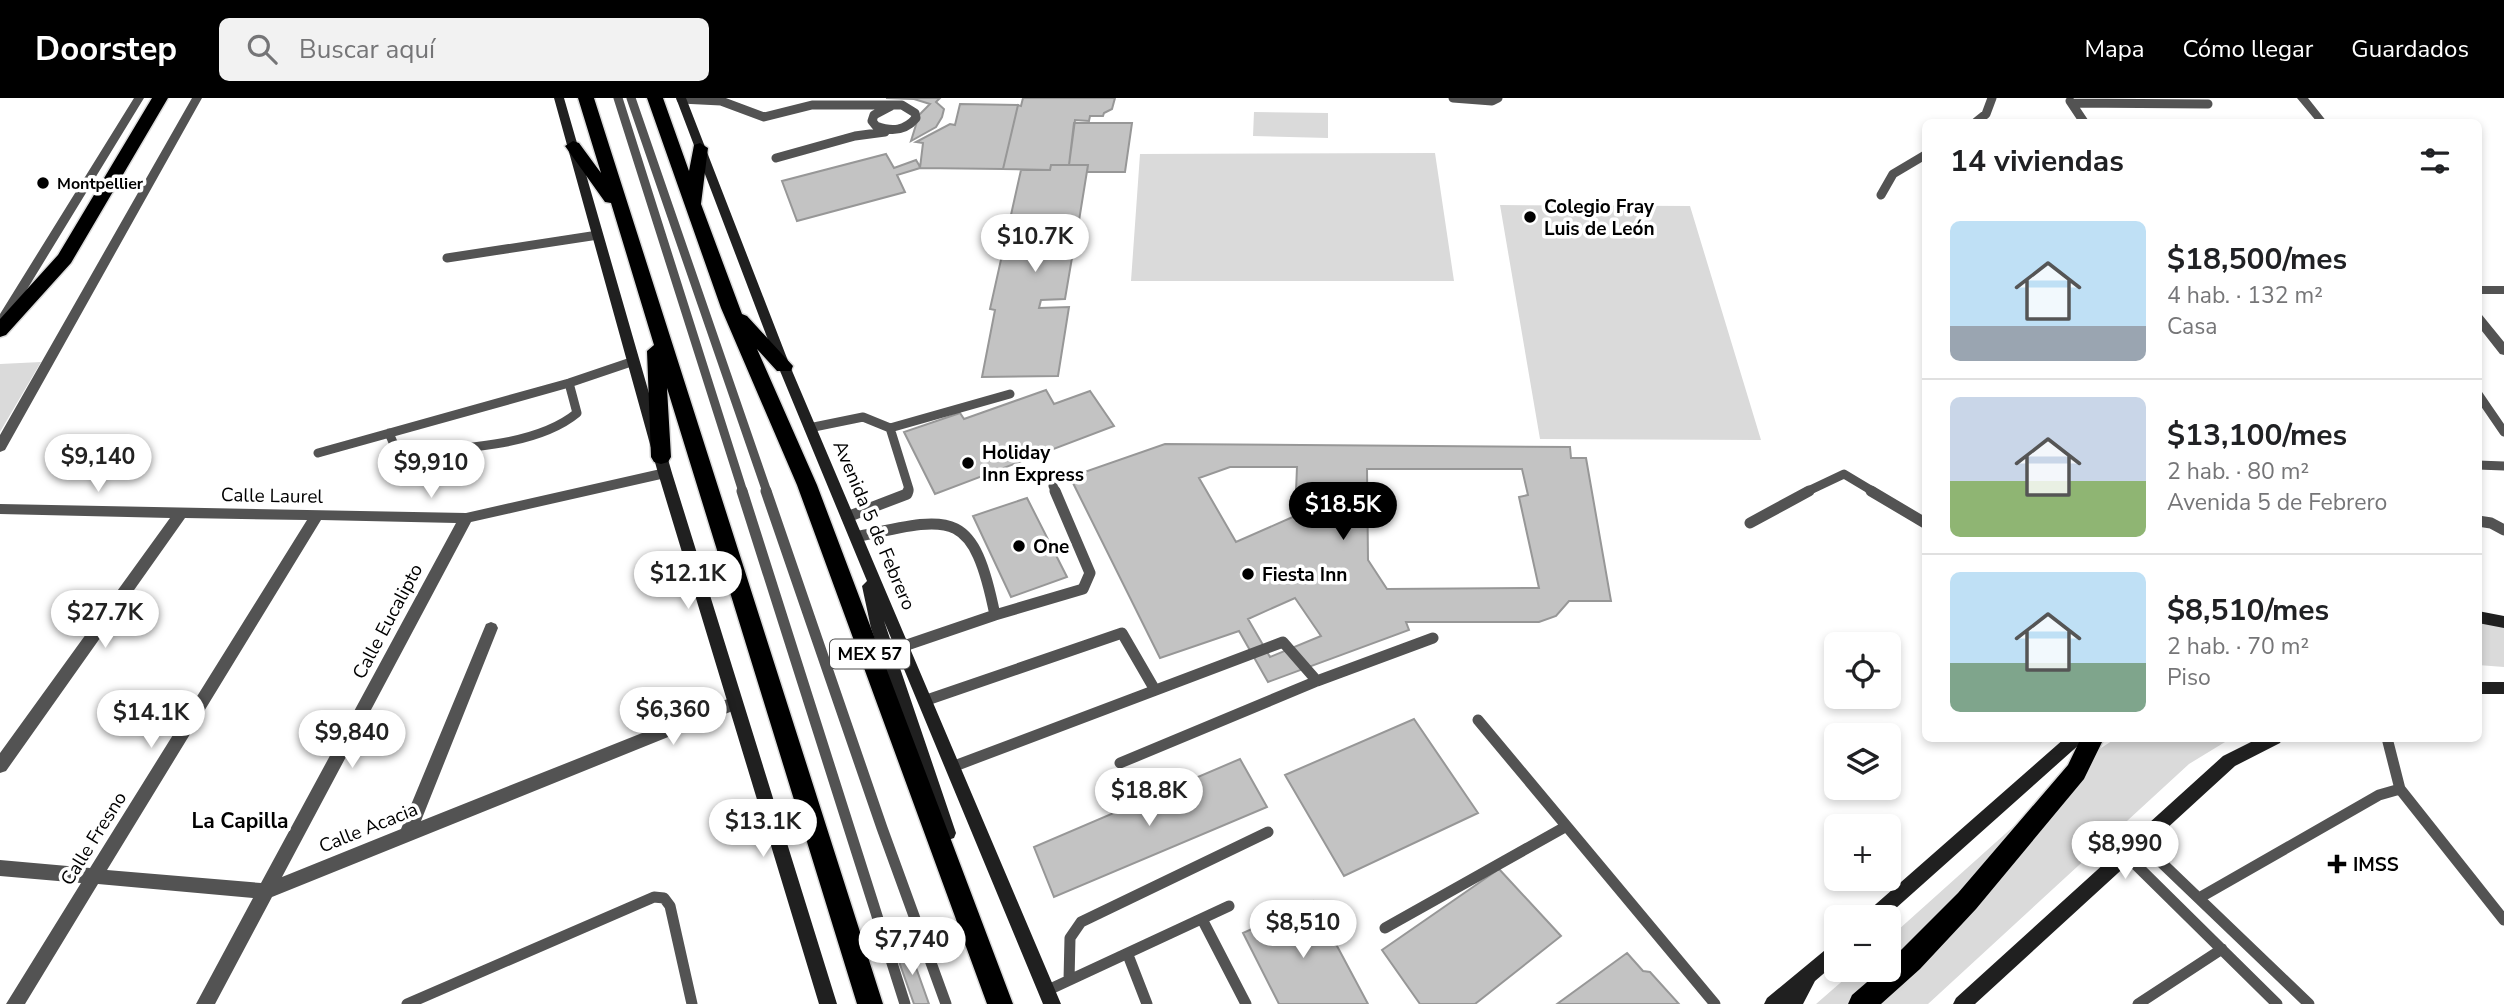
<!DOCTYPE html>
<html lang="es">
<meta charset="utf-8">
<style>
body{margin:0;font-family:"Nunito Sans",sans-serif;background:#f2f2f2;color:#202124;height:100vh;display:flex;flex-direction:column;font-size:26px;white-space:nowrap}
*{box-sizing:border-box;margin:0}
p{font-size:23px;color:#757577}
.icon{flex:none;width:38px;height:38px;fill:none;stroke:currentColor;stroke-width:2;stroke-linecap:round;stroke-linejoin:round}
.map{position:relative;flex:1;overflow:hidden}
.details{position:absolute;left:1922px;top:21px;width:560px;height:623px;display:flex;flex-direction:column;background:#fff;border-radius:10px;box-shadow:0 4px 10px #0003}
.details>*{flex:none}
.fabs{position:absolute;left:1824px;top:534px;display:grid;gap:14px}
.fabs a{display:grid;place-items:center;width:77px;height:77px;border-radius:10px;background:#fff;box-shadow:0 4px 10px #0003;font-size:35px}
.price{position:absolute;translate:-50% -60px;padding:0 16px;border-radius:24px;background:#fff;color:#222;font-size:23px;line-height:46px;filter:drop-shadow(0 2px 4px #0008)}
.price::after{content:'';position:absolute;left:50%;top:42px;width:21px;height:16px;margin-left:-10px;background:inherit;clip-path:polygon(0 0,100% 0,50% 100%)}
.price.current{background:#000;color:#fff}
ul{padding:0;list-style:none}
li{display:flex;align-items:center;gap:21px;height:175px;padding:0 28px}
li+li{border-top:2px solid #e0e0e0}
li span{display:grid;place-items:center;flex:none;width:196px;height:140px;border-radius:10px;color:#555}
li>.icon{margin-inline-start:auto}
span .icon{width:84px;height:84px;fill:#fffc;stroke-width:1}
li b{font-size:30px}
h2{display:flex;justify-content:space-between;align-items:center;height:84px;padding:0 28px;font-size:30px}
header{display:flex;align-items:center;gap:42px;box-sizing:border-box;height:98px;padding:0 35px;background:#000;color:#fff}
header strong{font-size:33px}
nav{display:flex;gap:38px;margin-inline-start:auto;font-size:24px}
.search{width:490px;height:63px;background:#f2f2f2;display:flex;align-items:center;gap:18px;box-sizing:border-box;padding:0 24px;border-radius:10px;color:#757577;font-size:26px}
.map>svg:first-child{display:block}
</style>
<header>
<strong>Doorstep</strong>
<div class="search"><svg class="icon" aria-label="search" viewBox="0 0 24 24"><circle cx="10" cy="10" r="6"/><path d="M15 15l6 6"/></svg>Buscar aquí</div>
<nav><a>Mapa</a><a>Cómo llegar</a><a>Guardados</a></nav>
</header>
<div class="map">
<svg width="2504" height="906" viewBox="0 0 2504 906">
<rect width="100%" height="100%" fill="#fff"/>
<!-- green -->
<path fill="#dadada" d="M1254,14L1328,15V40L1253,38Z
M1435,55L1454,183H1131L1140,56Z
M1500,107L1690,108L1761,342L1540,341Z
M41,264L0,334V266Z
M2478,519L2504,524V569L2478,567Z
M2115,641H2230L2189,666L1928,906H1816L1855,872H1888V841L2101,650Z"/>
<!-- building -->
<path fill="#c3c3c3" stroke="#979797" stroke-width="2" fill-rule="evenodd" d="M886,0H940L936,4L944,11L942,19L936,29L911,43L919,17L930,6L914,1Z
M1023,0H1115L1112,11L1104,15L1103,18H1090L1089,23L1075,22L1069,67H1051L1050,72L1003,71L1018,7L1021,8Z
M960,6L1018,7L1003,71L920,70L923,45L916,44L950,26L955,27Z
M1074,25H1132L1125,74H1087L1088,67H1069Z
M886,56L894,70L916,62L919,67L920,70L897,77L905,94L797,123L782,83Z
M1051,67H1088L1077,135H1049L1048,142H1075L1065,201L1041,202L1039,210L1069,209L1058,278L982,279L995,212L990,211L1021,72H1050Z
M1046,292L1054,306L1090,293L1114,328L935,396L904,334L960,315L964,321Z
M1165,346L1570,349L1571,360H1586L1611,503H1569L1556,518L1539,524H1406L1409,532L1268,584L1239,533L1160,560L1070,379ZM1230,369H1297L1295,418L1236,444L1199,380ZM1367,371H1522L1528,397L1519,399L1539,490L1387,491L1368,462ZM1295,500L1321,538L1270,559L1248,521Z
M1027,400L1067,479L1011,499L973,418Z
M1414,621L1478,715L1344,778L1285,677Z
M1240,661L1267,709L1054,799L1034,749Z
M1499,771L1561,838L1475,906H1420L1382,852Z
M1313,803L1368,906H1279L1243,835Z
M909,850L929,906H914L896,855Z
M1627,855L1643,873L1650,874L1679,906H1557Z"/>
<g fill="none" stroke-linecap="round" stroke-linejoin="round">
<!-- highway casing -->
<g stroke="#dbdbdb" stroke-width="3">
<path id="highway" d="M152,0H168L71,165L6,237L0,239V221L58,157Z
M578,0H594L883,906H857L667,290L671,359L668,364L661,366L654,364L651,359L647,253L654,247L611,105L605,104L565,48L573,43L579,45L601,75Z
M647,0H663L689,73L694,47L700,45L708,50L701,106L742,216L747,218L793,268L791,273H777L757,251L817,387L1013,906H987L797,387L721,210Z
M2081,640H2104L2084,681L1976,811L1920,871L1881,906H1848L1852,897L1881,872H1888V865L1958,795L2068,667Z"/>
</g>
<!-- lane-far1 -->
<path stroke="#535353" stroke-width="9" d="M618,0L743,394
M631,0L767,394
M1453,0L1492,3L1498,0
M681,1L721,3L764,19L812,7H902L915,15L916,20C905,33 892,34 876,28L872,23L874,17L891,8
M2070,3L2084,24
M2072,5L2208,6
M1976,24L1986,16L1992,0
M776,60L855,38L885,34
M1881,97L1893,76L1925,57
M447,160L598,137
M2478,296L2504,334
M809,330L863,319L890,330L909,391L908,394
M890,330L1010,296
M389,335L395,349L408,355C459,350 536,349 577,315L569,285
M318,355L569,285L634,263
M2478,367L2504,368
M1053,388L1056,394
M1806,394L1844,376L1874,394"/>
<!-- lane -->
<path stroke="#535353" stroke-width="11" d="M742,393L905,906
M766,393L882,730L946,906
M1871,393L1925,425
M847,419L907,396L908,393
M2478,423L2491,425L2504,432
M1750,425L1809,393
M856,439C952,418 973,409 995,517L901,549
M995,517L1083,491L1090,475L1055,393
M924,603L1122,535L1155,592
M1478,622L1715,906
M2387,640L2400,691
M1120,665L1317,583L1433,540
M952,669L1283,544L1317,583
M2140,744L2309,906
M2126,757L2277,906
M2199,800L2379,697L2400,691L2504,822
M1203,823L1246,906
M1385,830L1565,729
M1128,857L1147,906
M1069,882L1070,840L1081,824L1268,734
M1046,893L1229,808
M407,906L654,799L664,800L670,808L692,906
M2138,906L2222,851"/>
<!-- street -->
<path fill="#535353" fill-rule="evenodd" d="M134,0H144L4,229L0,230V216Z
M192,0H202L5,352L0,354V337Z
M2297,0H2308L2327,24H2317Z
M2478,188H2504V196H2478Z
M2478,216L2482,217L2504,244V257L2500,256L2478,228Z
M665,370L672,375L670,379L471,424L282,779L401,731L486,526L491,524L496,526L498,530L421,723L730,600L735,598L740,600L743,605L740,610L272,799L215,906H196L253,800L98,786L25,906H6L81,785L0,778V762L90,770L307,422L185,420L6,673L0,675V655L170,420L0,416V406L466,415ZM321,422L456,425L261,785L107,772Z"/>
<!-- secondary -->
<path fill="#202020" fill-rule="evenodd" d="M554,0H564L672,375L837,906H819L658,375Z
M676,0H686L790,268L1061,906H1043L884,523L956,735L954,740L948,742L942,740L940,735L871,530L862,488L867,483L778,268Z
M2478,513L2504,518V530L2478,525Z
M2478,584H2504V596H2478Z
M2065,640H2084L2081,645L1886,819H1866L1868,813Z
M2259,640H2283L2280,645L2235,668L1975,906H1953L1956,900L2223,658Z
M1836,846V865L1815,883L1803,906H1764L1767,900L1830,848Z"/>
<!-- highway -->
<use href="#highway" fill="#000" fill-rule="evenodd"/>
</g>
<!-- markers -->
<g fill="#000" stroke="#fff" stroke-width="2.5">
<circle cx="43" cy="85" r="7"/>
<circle cx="1530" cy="119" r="7"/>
<circle cx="968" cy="365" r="7"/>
<circle cx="1019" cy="448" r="7"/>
<circle cx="1248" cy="476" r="7"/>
<path d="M2333.5 755.5h7v7h7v7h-7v7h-7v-7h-7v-7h7z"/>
</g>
<g text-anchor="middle" stroke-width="7" stroke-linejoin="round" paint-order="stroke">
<!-- far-poi labels -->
<g font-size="16" font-weight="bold" fill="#000" stroke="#fff" text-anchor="start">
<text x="57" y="91">Montpellier</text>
</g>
<!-- shield labels -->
<rect fill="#fff" stroke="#4c4c4c" stroke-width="2" x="830" y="541.5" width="80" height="29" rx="5"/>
<g font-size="18" font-weight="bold" fill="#000">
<text x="870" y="562">MEX 57</text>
</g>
<!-- poi labels -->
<g font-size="19" font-weight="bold" fill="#000" stroke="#fff" text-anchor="start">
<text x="1544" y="115">Colegio Fray<tspan x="1544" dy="22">Luis de León</tspan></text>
<text x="982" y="361">Holiday<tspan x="982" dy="22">Inn Express</tspan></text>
<text x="1033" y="455">One</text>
<text x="1262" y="483">Fiesta Inn</text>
<text x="2353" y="773">IMSS</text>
</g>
<!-- street labels -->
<g font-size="19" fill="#000" stroke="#fff">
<text transform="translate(272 397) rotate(1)" y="7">Calle Laurel</text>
<text transform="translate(875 427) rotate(67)" y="7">Avenida 5 de Febrero</text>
<text transform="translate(387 523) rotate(-62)" y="7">Calle Eucalipto</text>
<text transform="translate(368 729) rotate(-22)" y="7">Calle Acacia</text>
<text transform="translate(93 740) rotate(-58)" y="7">Calle Fresno</text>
</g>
<!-- neighbourhood labels -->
<g font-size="21" font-weight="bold" fill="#000" stroke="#fff">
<text x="240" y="730">La Capilla</text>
</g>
</g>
</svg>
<div class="fabs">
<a><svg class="icon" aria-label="locate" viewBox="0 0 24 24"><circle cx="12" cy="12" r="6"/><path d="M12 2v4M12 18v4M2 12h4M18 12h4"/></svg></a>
<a><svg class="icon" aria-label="layers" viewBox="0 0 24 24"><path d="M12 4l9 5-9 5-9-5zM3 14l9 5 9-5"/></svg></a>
<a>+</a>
<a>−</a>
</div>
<b class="price" style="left:1035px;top:176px">$10.7K</b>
<b class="price" style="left:98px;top:396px">$9,140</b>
<b class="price" style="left:431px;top:402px">$9,910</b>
<b class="price current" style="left:1343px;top:444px">$18.5K</b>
<b class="price" style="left:688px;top:513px">$12.1K</b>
<b class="price" style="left:105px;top:552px">$27.7K</b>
<b class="price" style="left:673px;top:649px">$6,360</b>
<b class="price" style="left:151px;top:652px">$14.1K</b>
<b class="price" style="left:352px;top:672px">$9,840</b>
<b class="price" style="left:1149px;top:730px">$18.8K</b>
<b class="price" style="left:763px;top:761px">$13.1K</b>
<b class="price" style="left:2125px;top:783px">$8,990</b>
<b class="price" style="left:1303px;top:862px">$8,510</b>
<b class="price" style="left:912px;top:879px">$7,740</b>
<section class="details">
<h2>14 viviendas<svg class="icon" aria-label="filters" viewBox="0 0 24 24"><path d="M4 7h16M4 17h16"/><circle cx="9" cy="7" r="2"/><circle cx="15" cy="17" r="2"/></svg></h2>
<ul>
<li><span style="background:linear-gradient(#bfe0f5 75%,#9aa5b1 0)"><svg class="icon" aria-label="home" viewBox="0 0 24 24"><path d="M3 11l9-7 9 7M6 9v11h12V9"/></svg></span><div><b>$18,500/mes</b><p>4 hab. · 132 m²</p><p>Casa</p></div></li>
<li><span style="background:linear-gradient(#c9d6e8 60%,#8fb573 0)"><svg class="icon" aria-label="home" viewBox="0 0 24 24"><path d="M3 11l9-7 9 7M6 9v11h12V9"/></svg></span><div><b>$13,100/mes</b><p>2 hab. · 80 m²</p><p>Avenida 5 de Febrero</p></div></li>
<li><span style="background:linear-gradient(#bfe0f5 65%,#7fa58c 0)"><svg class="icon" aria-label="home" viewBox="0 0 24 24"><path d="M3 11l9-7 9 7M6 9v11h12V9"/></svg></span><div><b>$8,510/mes</b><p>2 hab. · 70 m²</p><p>Piso</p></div></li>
</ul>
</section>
</div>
